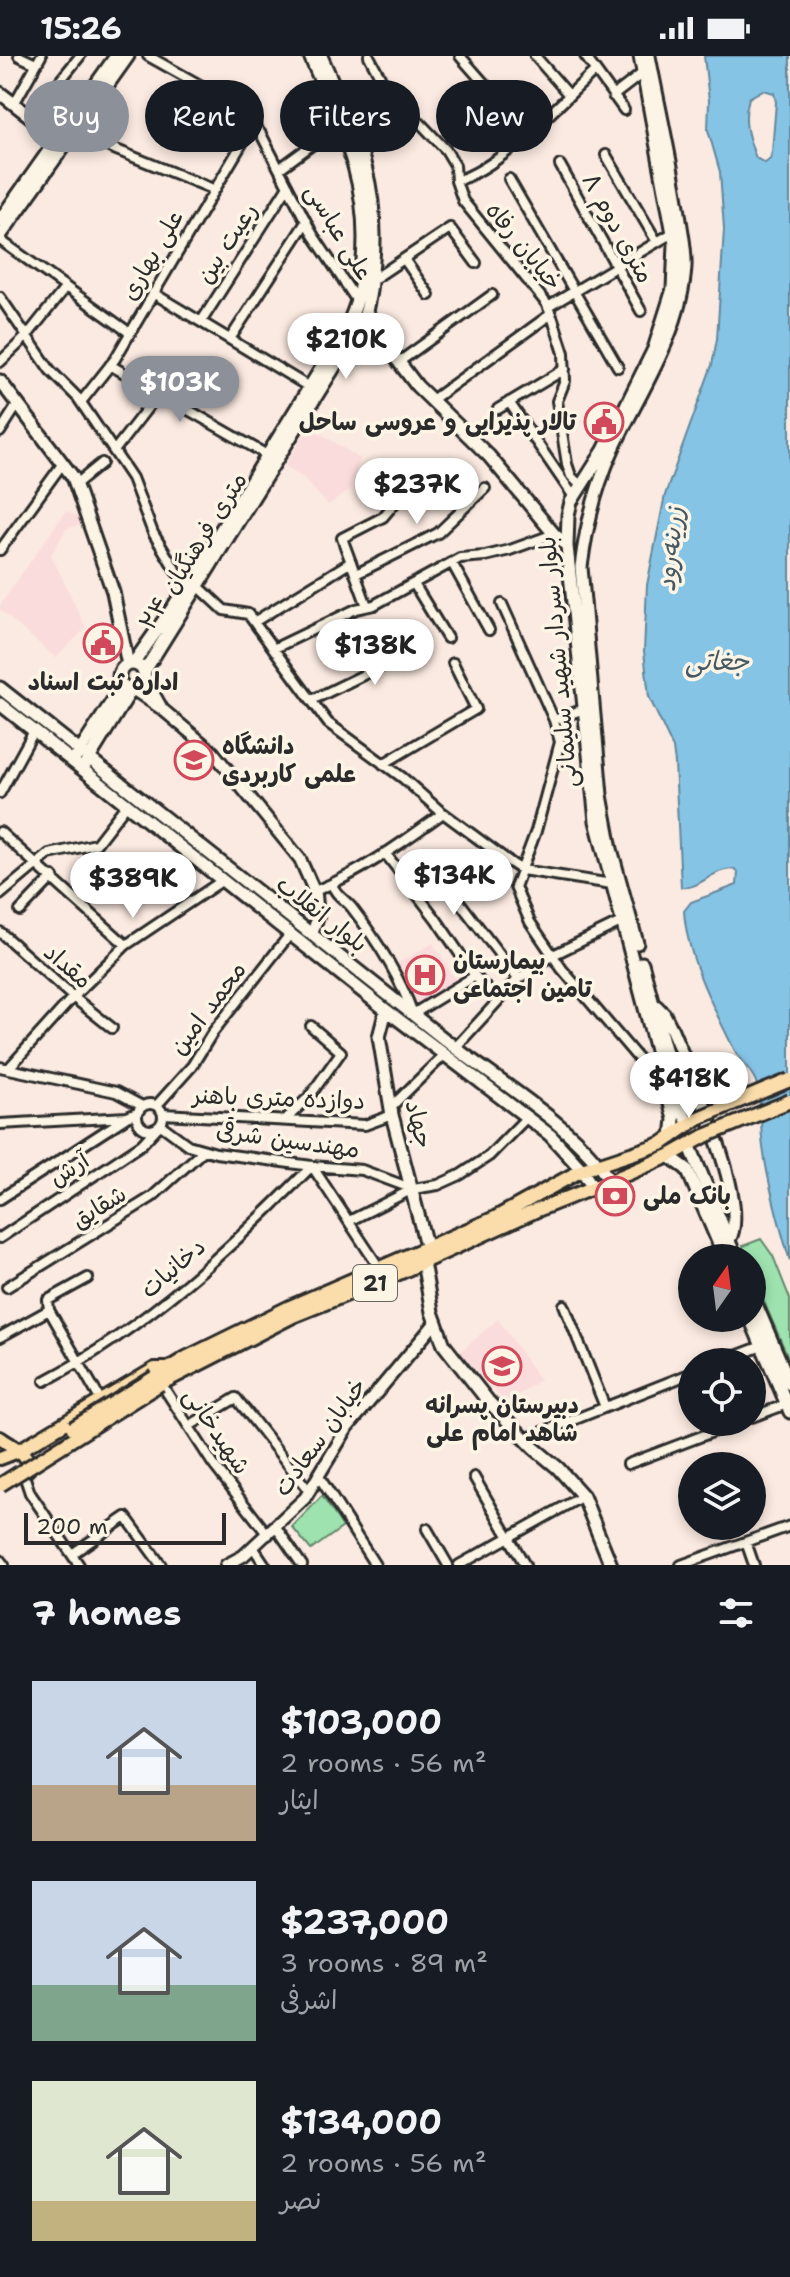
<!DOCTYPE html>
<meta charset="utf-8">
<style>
body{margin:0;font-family:"Shantell Sans","Playpen Sans Arabic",sans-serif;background:#242831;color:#f1f3f6;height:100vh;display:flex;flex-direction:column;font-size:30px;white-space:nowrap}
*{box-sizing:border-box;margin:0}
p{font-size:26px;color:#9ea1a6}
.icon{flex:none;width:44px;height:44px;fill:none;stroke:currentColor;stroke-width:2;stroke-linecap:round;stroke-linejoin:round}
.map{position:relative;height:1509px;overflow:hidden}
.panel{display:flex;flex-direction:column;background:#171b24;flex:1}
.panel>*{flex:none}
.top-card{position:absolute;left:24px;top:24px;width:742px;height:72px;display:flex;gap:16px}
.needle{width:52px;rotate:14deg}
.tools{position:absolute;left:678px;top:1188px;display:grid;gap:16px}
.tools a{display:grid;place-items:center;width:88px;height:88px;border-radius:50%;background:#171b24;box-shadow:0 4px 12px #0003;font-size:40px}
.scale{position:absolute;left:24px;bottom:20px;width:202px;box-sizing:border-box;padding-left:8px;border:4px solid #2b2b2b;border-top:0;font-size:22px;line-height:28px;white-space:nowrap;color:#2b2b2b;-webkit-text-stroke:6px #fcf5e5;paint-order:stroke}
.price{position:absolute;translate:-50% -68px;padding:0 18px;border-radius:28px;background:#fff;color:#222;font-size:26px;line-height:52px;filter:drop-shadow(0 2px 4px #0008)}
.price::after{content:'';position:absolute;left:50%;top:48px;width:24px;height:18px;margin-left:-12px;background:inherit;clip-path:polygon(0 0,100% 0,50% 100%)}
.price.selected{background:#8c9099;color:#fff}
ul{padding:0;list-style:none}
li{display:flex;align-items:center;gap:24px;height:200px;padding:0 32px}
li span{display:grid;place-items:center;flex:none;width:224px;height:160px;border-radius:0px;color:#555}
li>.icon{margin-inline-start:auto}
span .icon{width:96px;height:96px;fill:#fffc;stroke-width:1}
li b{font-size:34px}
h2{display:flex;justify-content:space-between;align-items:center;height:96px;padding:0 32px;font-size:34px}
.chip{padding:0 28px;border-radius:36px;background:#171b24;box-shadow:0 4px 12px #0003;font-size:28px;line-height:72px}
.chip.selected{background:#8c9099;color:#fff}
.status{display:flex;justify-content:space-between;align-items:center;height:56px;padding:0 40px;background:#171b24;direction:ltr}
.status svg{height:22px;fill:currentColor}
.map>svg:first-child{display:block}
</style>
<div class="status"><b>15:26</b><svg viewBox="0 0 49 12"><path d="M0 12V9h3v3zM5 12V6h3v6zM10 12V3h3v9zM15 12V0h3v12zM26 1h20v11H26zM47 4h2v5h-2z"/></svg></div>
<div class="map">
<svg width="790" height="1509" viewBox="0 0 790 1509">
<rect width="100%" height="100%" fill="#fbeae1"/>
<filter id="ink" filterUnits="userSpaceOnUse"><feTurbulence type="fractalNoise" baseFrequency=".0125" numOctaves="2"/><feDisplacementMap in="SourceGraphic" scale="16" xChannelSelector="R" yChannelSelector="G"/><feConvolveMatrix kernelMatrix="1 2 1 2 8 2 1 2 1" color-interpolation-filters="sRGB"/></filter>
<g filter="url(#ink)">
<!-- built -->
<path fill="#fadcdc" d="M307,374H315L360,403L350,434L328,449L304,422L285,410Z
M66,455L76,460L83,459L86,468L67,472L51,499L86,572L56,602L0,554V549Z
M433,887L458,927L416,953L393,910Z
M498,1263L540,1324L506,1347L460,1296Z"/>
<!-- green -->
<path fill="#9ee3af" stroke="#64876d" stroke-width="2" d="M761,1183L773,1200L790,1243V1306L752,1218V1202L744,1200L743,1190Z
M322,1440L343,1471L311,1494L292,1471Z"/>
<!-- water -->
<path fill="#86c4e6" stroke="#62879b" stroke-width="2" fill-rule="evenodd" d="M704,0H790V1205C779,1168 768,1129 763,1091C760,1071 762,1049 757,1029C753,1014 741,1007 734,993C713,951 687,902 684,855L691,846L737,829L738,816L735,813C711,812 701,834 681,831L675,707L673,692L649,641L644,595L647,529L665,439L712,309L717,283L724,173L720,116L708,74L709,45ZM763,34L774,37L776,46L772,96L770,103L765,107L756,102C748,82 742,64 749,42Z"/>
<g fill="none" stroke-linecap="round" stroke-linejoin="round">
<!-- minor casing -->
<g stroke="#2b2b2b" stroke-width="14">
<path id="minor" d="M19,0L36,8
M148,0L218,39L245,59L261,78L313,179L357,245
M369,0L385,30L446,94L455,109L456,125L463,145L546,247L553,263L564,297L565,325L557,345L567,408L571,420L580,429
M460,0L527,76
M535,0L569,39
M585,0L624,54
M613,40L644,16
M14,48L41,0
M347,61L385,30
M30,62L80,0
M72,76L213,133
M606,99L657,186
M560,109L641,255
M279,113L339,69
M509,123L618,311
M456,125C504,110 557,49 595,15
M0,184L130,277
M404,203L429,239
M371,225L450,172L476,207
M153,237L309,331
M0,241L50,314L78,342L132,422L153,477L186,531
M548,251L674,176
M201,266L288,130
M230,283L306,166
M0,306L26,281L66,231
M399,306L492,239
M110,309L267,399
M432,344L551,258
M81,346L115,303L253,69
M509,346L574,441
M498,353L565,313
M0,376L18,348
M114,395L159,337
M75,429L102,407
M0,494L63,407
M452,507L489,574
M356,518L438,477L485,432
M414,528L447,582
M197,529L224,554L248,558L328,667L403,722L439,754L511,807L522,814L612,828
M502,548L554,664L560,686L536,775L515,831L530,866L562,913L665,1034
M367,550L342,482L383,461L405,435L417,447
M254,566L351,506
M275,592L356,553L374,549L460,502L485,500L510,494L554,478
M312,644L392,605L421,587
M554,664L584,653
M383,708L476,653L453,607
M0,737L34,675
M0,776L126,889
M385,797L436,863L475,920L498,945
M439,819L518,923
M332,828C335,839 345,843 352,852C376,883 400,921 413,958L475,920
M315,835C361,817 403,786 443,757
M0,839L49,798L96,788L127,748
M20,855L53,821
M0,876L73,941L112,972
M455,992L518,923L553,899L623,865
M0,1011L116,1036L142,1050
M8,1013L73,941L126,889L223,824
M137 1061a13 13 0 1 1 26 0a13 13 0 1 1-26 0Z
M157,1049L192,1010L213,976L291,877
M391,1051L445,998
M163,1058L365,1069L392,1059
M285,1064L309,1041L341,996L311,970
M0,1068L127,1061L137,1057
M161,1069L188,1089L216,1097L312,1110L362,1114L413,1133
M0,1143L127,1061
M349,1165L413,1133L438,1129L460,1119L489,1100L527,1061
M0,1182L142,1088L156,1073
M7,1231L152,1141L204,1094
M564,1249L605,1351
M49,1254L48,1244L88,1222
M0,1281L49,1254L101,1345
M720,1306L762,1290
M45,1325C147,1271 231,1192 312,1110L380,1213
M164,1332L213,1408L268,1479
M752,1361L787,1348
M189,1370L236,1342L309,1435
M525,1383L692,1317
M628,1408L739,1366
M24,1419L30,1437L79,1509
M318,1419L375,1509
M474,1421L525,1509
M276,1471L302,1509
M427,1473L448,1509
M746,1486L754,1509
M253,1491L265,1509
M72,1498L126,1461L161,1509
M0,1504L4,1509
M459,1509L583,1440
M681,1509L790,1470"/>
</g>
<!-- tertiary casing -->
<g stroke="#2b2b2b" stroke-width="16">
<path id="tertiary" d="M145,622L161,651
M134,634L162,653L213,696L300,803L316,839L318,860L312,878
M226,1509L243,1500L305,1442L348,1371L436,1266"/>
</g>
<!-- secondary casing -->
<g stroke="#2b2b2b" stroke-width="17">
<path id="secondary" d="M640,0L675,188L673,233L654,293L604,394L571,446L568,459L567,490L596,765L674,1063L672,1081
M0,37L63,86
M0,164L116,0
M0,180L128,0
M366,256L389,293L417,330L489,400L554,478L567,490
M0,325L73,421L113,536L128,609
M119 621a13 13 0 1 1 26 0a13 13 0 1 1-26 0Z
M133,608L174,550L345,274C358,249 361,232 363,204C370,124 340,71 310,0
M144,616L363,265C370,245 371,226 373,205C380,121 353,74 321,0
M0,632C150,750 300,869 449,987C496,1024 582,1075 609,1125
M0,648L386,954L550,1079L582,1114L593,1132
M77,700L122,630
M85,709L131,634
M637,887L611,793L601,739L581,511C586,471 596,430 613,393C640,335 681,277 685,211C686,193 681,174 679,157C671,104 659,52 649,0
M642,907L681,1053L689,1068
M656,950L664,958L672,974C689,1016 752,1147 729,1184L719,1187
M386,954L379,981L392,1059L427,1193
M689,1088L736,1202
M669,1100L687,1113L725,1202
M423,1206L432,1256L444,1289L488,1345L534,1392L558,1412L583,1440L611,1509
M752,1239L790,1328
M750,1262L790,1356"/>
</g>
<!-- primary casing -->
<g stroke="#2b2b2b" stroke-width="18">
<path id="primary" d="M0,1382C12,1391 31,1397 28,1413
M0,1402L18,1395L155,1313H169"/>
</g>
<!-- trunk casing -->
<g stroke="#2b2b2b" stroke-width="18">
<path id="trunk" d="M155,1321L186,1302L290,1251L495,1162L582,1114L661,1088L698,1062
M160,1328L293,1260L390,1221L535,1155L627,1118L669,1100L705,1080"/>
</g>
<!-- minor -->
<use href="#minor" stroke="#fcf5e5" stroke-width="8"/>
<!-- tertiary -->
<use href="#tertiary" stroke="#fcf5e5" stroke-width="10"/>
<!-- secondary -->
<use href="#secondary" stroke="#fcf5e5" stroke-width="11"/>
<!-- primary -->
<use href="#primary" stroke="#faddab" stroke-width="12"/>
<!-- trunk -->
<use href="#trunk" stroke="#faddab" stroke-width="12"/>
<!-- trunk-bridge casing -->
<g stroke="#2b2b2b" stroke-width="18" stroke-linecap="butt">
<path id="trunk-bridge" d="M698,1062L790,1024
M705,1080L790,1045
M73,1372L155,1321
M0,1429L160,1328"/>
</g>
<!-- trunk-bridge -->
<use href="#trunk-bridge" stroke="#faddab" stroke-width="12"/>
</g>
</g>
<!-- icons -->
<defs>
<g id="civic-ring" transform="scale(2)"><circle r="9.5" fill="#fcf5e5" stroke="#d1495b" stroke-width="1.5"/><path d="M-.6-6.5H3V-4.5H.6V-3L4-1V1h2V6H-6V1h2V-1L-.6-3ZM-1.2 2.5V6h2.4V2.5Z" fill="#d1495b"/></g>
<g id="university-ring" transform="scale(2)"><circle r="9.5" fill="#fcf5e5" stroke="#d1495b" stroke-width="1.5"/><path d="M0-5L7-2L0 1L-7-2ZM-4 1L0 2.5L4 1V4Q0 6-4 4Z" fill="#d1495b"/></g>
<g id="hospital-ring" transform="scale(2)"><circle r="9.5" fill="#fcf5e5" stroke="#d1495b" stroke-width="1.5"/><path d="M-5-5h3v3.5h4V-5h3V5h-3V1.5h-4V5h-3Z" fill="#d1495b"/></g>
<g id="bank-ring" transform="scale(2)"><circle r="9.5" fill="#fcf5e5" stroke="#d1495b" stroke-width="1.5"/><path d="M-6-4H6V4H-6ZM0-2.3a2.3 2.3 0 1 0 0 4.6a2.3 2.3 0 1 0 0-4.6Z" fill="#d1495b"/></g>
<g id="school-ring" transform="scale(2)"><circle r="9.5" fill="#fcf5e5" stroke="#d1495b" stroke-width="1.5"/><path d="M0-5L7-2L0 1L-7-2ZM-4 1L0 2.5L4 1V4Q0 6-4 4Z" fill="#d1495b"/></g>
</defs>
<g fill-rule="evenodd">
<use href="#civic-ring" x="604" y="366"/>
<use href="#civic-ring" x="103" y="587"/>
<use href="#university-ring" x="194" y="704"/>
<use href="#hospital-ring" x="425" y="919"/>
<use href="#bank-ring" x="615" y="1140"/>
<use href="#school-ring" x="502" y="1310"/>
</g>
<g text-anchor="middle" stroke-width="7" stroke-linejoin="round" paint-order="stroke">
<!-- shield labels -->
<rect fill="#fcf5e5" stroke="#6a6863" stroke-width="2" x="353" y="1209" width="44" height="36" rx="6"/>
<g font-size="22" font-weight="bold" fill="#2b2b2b">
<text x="375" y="1235">21</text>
</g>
<!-- street labels -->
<g font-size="24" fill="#2b2b2b" stroke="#fcf5e5">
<text transform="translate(618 172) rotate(61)" y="8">۸ متری دوم</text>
<text transform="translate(339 176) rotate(59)" y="8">علی عباسی</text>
<text transform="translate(227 187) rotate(-57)" y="8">رعیت بین</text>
<text transform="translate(524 190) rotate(51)" y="8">خیابان رفاه</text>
<text transform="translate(152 199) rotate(-60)" y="8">علی بهاری</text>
<text transform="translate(193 495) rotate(-58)" y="8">۲۴ متری فرهنگیان</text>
<text transform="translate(558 606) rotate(-95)" y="8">بلوار سردار شهید سلیمانی</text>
<text transform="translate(322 858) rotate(38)" y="8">بلوار انقلاب</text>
<text transform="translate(68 910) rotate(41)" y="8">مقداد</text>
<text transform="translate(208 952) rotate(-53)" y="8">محمد امین</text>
<text transform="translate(279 1042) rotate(2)" y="8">دوازده متری باهنر</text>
<text transform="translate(419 1068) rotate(76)" y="8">جهاد</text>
<text transform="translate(288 1084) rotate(8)" y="8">مهندسین شرقی</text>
<text transform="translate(69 1113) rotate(-33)" y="8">آرش</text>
<text transform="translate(99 1151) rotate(-32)" y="8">شقایق</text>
<text transform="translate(173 1212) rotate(-41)" y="8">دخانیات</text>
<text transform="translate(217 1375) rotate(56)" y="8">شهیدخانی</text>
<text transform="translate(320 1381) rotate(-54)" y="8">خیابان سعادت</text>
</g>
<!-- poi labels -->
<g font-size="24" font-weight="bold" fill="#2b2b2b" stroke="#fcf5e5" text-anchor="start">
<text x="576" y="374" text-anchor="end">تالار پذیرایی و عروسی ساحل</text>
<text x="103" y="634" text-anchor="middle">اداره ثبت اسناد</text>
<text x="222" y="698">دانشگاه<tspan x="222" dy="28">علمی کاربردی</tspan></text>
<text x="453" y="913">بیمارستان<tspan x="453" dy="28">تامین اجتماعی</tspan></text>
<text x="643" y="1148">بانک ملی</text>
<text x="502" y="1357" text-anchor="middle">دبیرستان پسرانه<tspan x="502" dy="28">شاهد امام علی</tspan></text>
</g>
<!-- water labels -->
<g font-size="26" font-style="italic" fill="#465963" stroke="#fcf5e5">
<text transform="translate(670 493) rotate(-84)" y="9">زرینه‌رود</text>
<text x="717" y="614">جغاتی</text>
</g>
</g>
</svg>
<div class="tools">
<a><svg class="needle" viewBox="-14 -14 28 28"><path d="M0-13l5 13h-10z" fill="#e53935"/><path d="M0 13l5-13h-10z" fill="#9ea1a6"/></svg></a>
<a><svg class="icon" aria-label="locate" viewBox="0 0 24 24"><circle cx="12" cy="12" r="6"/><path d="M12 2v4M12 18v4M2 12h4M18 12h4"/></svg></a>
<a><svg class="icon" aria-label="layers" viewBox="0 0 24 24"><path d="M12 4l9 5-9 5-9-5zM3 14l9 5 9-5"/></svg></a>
</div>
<div class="scale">200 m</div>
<b class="price" style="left:346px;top:325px">$210K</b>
<b class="price selected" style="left:180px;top:368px">$103K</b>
<b class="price" style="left:417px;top:470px">$237K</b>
<b class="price" style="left:375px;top:631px">$138K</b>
<b class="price" style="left:454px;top:861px">$134K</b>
<b class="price" style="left:133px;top:864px">$389K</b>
<b class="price" style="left:689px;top:1064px">$418K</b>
<div class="top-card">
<a class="chip selected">Buy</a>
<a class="chip">Rent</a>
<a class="chip">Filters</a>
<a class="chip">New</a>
</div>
</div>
<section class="panel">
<h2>7 homes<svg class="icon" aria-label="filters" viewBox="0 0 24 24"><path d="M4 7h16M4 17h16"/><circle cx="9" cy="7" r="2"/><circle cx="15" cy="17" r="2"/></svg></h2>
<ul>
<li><span style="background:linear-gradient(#c9d6e8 65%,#b9a48a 0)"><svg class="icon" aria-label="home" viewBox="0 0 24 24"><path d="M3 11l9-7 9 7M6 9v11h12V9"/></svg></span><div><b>$103,000</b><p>2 rooms · 56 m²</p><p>ایثار</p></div></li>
<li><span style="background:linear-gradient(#c9d6e8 65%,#7fa58c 0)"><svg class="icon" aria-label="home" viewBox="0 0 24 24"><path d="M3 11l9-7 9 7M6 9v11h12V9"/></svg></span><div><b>$237,000</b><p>3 rooms · 89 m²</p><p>اشرفی</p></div></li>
<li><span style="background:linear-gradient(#dfe7d0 75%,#c2b280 0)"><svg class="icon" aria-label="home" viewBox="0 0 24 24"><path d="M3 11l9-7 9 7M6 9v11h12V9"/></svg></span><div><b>$134,000</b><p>2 rooms · 56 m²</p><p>نصر</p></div></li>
</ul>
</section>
